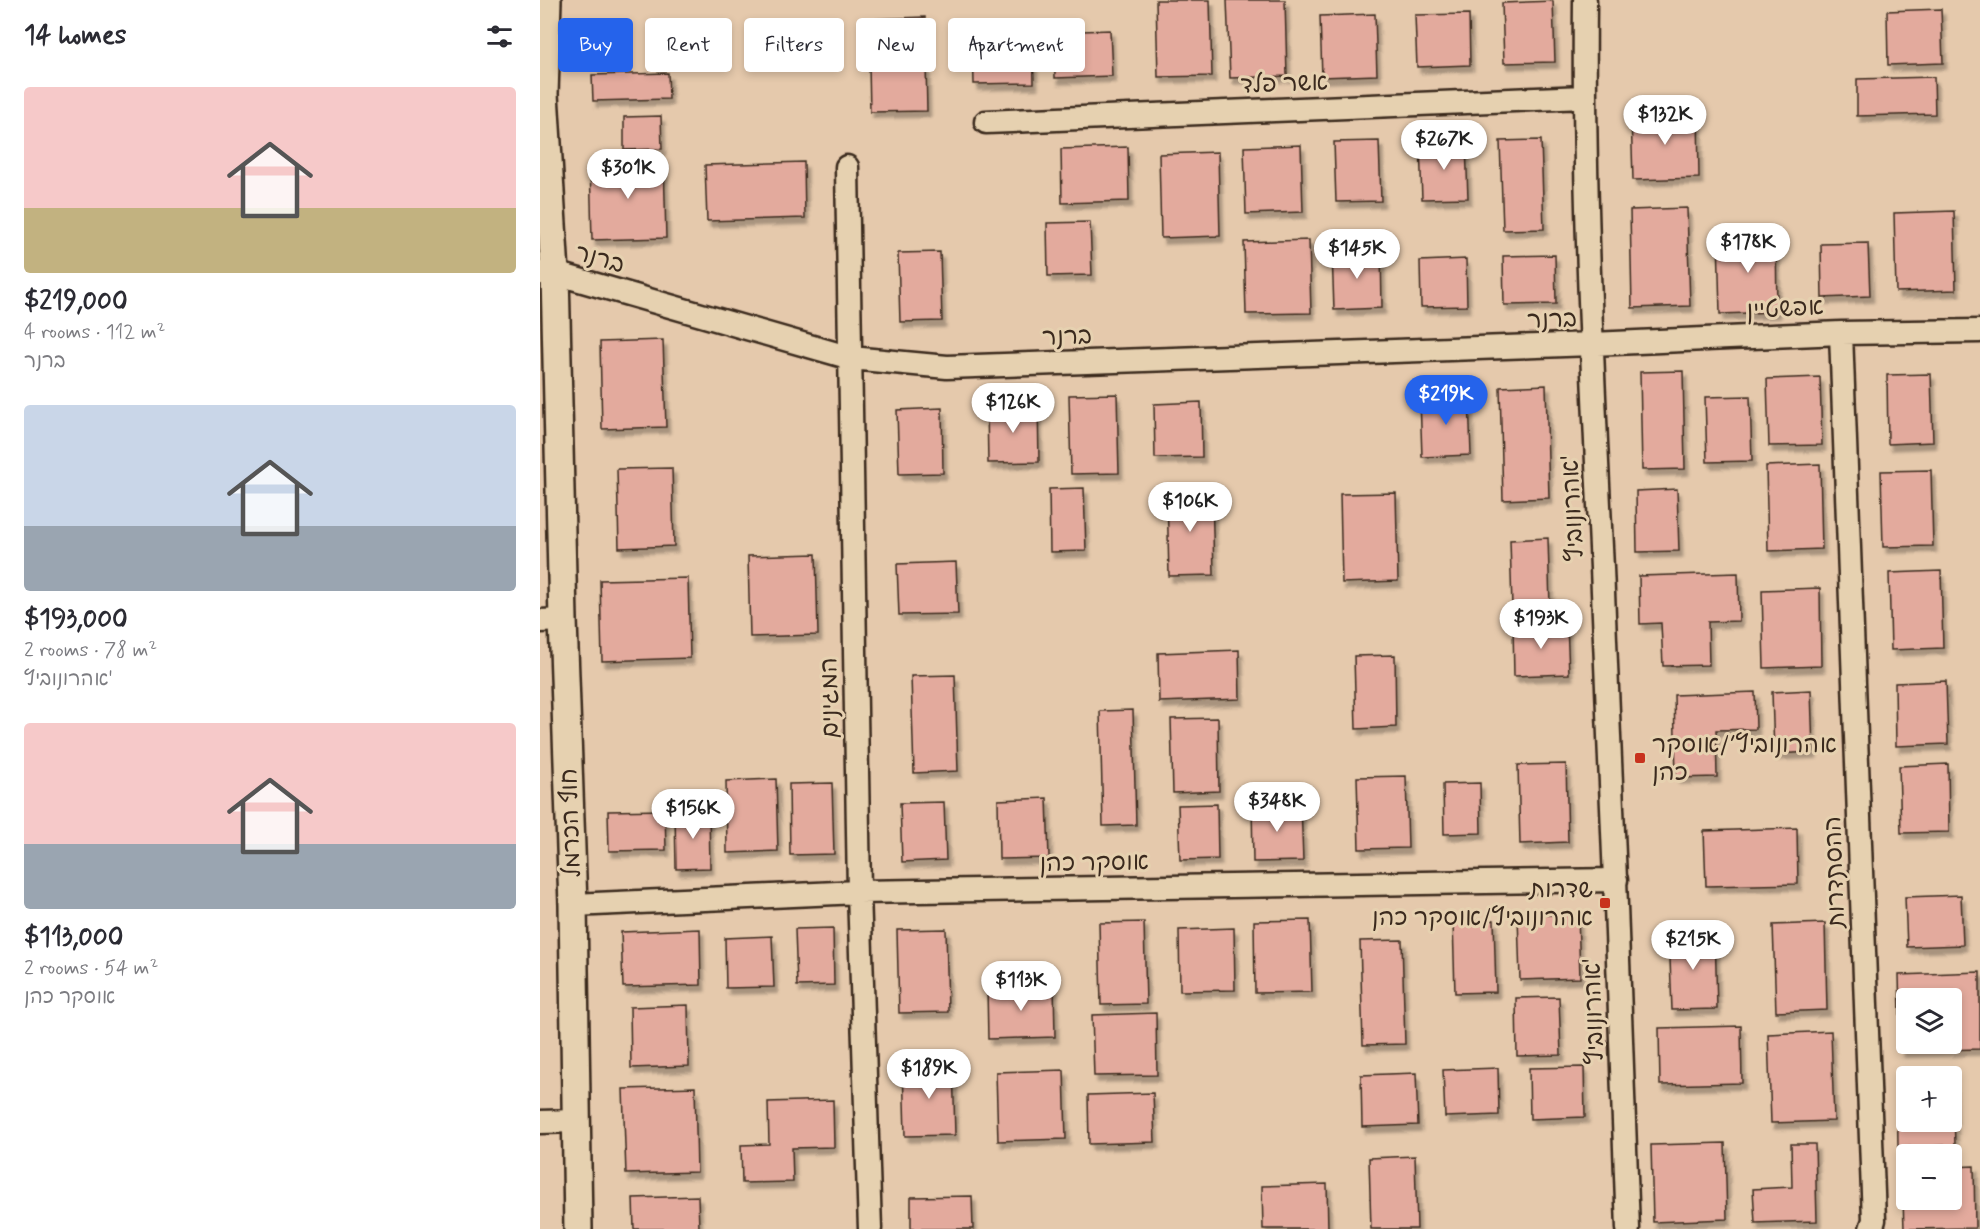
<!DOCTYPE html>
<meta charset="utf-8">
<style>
body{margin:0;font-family:Mynerve,"Playpen Sans Hebrew",sans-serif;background:#f7f7f7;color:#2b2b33;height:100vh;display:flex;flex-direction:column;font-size:22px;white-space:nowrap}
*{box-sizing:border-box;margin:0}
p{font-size:20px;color:#7c7c81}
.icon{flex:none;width:33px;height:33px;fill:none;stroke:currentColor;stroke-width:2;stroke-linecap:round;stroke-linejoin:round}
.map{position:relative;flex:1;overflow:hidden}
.panel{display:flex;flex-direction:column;background:#fff;width:540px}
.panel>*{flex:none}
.hud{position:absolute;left:18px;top:18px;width:570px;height:54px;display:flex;gap:12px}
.controls{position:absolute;left:1356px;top:988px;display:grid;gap:12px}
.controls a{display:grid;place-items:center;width:66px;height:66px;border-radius:6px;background:#fff;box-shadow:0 3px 9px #0003;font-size:30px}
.price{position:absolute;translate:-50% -51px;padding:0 14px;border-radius:21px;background:#fff;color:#222;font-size:20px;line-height:39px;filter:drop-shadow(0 2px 3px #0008)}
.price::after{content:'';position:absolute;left:50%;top:36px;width:18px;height:14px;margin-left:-9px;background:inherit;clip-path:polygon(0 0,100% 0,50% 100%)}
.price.active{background:#2563eb;color:#fff}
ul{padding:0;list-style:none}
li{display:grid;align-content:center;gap:12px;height:318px;padding:0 24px}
li span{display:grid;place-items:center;height:186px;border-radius:6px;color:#555}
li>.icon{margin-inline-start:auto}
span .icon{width:108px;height:108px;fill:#fffc;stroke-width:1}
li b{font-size:26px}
h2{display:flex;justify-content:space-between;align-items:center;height:72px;padding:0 24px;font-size:26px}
.chip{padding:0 21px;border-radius:6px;background:#fff;box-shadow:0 3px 9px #0003;font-size:21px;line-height:54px}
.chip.active{background:#2563eb;color:#fff}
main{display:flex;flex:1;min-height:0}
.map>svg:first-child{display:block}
</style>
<main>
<section class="panel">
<h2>14 homes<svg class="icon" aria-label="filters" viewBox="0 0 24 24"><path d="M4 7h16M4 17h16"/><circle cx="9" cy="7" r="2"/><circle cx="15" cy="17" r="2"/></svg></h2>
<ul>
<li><span style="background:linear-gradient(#f6c9c9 65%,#c2b280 0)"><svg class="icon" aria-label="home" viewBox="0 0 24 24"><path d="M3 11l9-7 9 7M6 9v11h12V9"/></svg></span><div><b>$219,000</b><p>4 rooms · 112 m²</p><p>ברנר</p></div></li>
<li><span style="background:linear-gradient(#c9d6e8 65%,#9aa5b1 0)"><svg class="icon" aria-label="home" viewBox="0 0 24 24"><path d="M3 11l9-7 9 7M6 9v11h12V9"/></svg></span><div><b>$193,000</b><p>2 rooms · 78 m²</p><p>אהרונוביץ'</p></div></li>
<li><span style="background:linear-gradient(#f6c9c9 65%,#9aa5b1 0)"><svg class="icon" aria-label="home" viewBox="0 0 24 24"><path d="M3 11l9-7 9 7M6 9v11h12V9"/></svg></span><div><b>$113,000</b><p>2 rooms · 54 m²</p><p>אוסקר כהן</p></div></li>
</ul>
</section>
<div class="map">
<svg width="1440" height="1229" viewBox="0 0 1440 1229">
<defs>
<filter id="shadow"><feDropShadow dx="3.5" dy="6" stdDeviation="1.5" flood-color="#0004"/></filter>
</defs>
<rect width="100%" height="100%" fill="#e5c9ac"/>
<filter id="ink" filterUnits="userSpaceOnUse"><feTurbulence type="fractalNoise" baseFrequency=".0167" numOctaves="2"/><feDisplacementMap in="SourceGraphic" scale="12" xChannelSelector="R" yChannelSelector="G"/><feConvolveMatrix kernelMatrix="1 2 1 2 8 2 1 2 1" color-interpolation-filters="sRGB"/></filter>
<g filter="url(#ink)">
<!-- building -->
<path fill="#e3aa9d" stroke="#3b2a1e" stroke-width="1.5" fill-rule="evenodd" filter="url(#shadow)" d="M616,0H670L672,76L618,77Z
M687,0H745L747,76L690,78Z
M1013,1L1015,62L964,63L962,3Z
M1401,9L1403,63L1348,65L1347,11Z
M835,14L837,75L782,77L780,16Z
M929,14L930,65L877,67L875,15Z
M385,17L387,111L330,112L328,19Z
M570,30L572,76L515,78L514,32Z
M493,41L494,83L434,84L433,43Z
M128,73L129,99L53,101L52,75Z
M1394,77L1395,114L1317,116V79Z
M1158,112L1159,178L1093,180L1091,115Z
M121,116L122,149L84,150V117Z
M1001,140L1004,229L963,230L960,141Z
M839,141L841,201L796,202L794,142Z
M926,144L928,198L882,199L880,145Z
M761,145L763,212L706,214L704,147Z
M588,147L589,201L522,203L521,149Z
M678,152L680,236L621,238L619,154Z
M124,161L126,238L52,240L50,163Z
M264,162L265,218L167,221L165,165Z
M1147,208L1150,306L1092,308L1090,210Z
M1414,211L1416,290L1356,292L1354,213Z
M550,222L552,275L508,276L507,223Z
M1236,234L1237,312L1180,314L1178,236Z
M769,240L771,313L706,314L704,242Z
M1328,243L1330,296L1282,298L1281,244Z
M841,250L842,308L794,310L792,251Z
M400,252L402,321L360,322L358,253Z
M1015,255L1016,304L964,305L963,256Z
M926,259L927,306L881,307L880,261Z
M123,340L126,427L62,429L60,342Z
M1143,371L1145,469L1102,470L1100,372Z
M1391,374L1393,442L1348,444L1347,375Z
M1280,377L1282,445L1229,446L1227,379Z
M1006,385L1009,498L963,500L960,387Z
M577,394L579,473L531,474L529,395Z
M929,396L931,455L882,457L880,398Z
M1210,396L1212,461L1167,462L1165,397Z
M661,402L662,457L615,458L614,404Z
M498,404L499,462L448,463L447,405Z
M402,408L403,473L359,474L357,410Z
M1280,464L1282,549L1228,551L1226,466Z
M132,468L134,546L79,548L77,469Z
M1391,470L1393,546L1343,547L1341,471Z
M544,488L546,551L510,552L509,489Z
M1137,489L1139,551L1097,552L1096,491Z
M672,490L674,575L629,576L627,491Z
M856,493L858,581L802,583L800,494Z
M1008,538L1010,606L972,607L970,540Z
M276,554L278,635L210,637L208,556Z
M416,562L418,614L359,615L357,564Z
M1401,571L1403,648L1351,650L1349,573Z
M1198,573L1199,621L1168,622L1169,665L1123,666L1121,623L1100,624L1099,576Z
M148,578L150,658L62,661L60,580Z
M1280,588L1281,666L1224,668L1222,590Z
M1027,624L1029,674L974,676L973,626Z
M699,650L700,699L619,702L618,653Z
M855,655L856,727L816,729L814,656Z
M415,675L418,771L374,773L371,676Z
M1406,681L1408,744L1356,746L1355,683Z
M1271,690L1273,752L1234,754L1232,692Z
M1215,692L1216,729L1176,730L1177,777L1136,778L1134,695Z
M593,710L596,825L563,826L560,711Z
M678,718L679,791L633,793L631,719Z
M1026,764L1028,842L980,844L978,765Z
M1408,764L1409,832L1361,833L1359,766Z
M866,776L868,848L819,849L817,777Z
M236,779L238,851L187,853L186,781Z
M292,783L294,854L250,855L249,784Z
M940,783L941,833L904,834L903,784Z
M507,798L509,858L459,859L458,800Z
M404,802L406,860L362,862L360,803Z
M761,803L763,861L713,862L712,804Z
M677,804L678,859L640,860L638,805Z
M125,810L126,850L69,851L68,811Z
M169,810L170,868L136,869L135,811Z
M1257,828L1258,884L1166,886L1164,831Z
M1421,895L1423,945L1367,947L1365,897Z
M1038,914L1040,978L980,980L978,916Z
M770,920L772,992L715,993L714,921Z
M954,920L956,992L915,993L913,921Z
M604,922L606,1004L561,1005L559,923Z
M1285,923L1287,1010L1236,1012L1233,925Z
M293,928L294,985L257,986L255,929Z
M694,928L695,990L640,991L639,930Z
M160,929L161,985L83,987L81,932Z
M406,929L408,1012L359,1013L357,930Z
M1175,931L1177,1009L1132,1010L1129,933Z
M232,936L234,987L186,988L185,938Z
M862,940L865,1044L823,1045L820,941Z
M1440,972V1049L1361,1051L1359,975ZM1366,999H1412V1044H1366Z
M514,985L515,1037L448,1039L447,987Z
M1019,997L1021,1055L977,1056L976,998Z
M148,1005L149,1066L91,1068L90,1007Z
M616,1013L617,1075L554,1076L552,1015Z
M1201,1026L1202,1083L1120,1085L1119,1028Z
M1291,1031L1294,1121L1231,1123L1228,1034Z
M413,1064L415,1135L365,1136L363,1065Z
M1044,1067L1045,1117L990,1119L989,1068Z
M958,1068L959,1115L905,1117L903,1070Z
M524,1070L526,1139L458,1141L456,1072Z
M876,1073L878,1125L822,1127L821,1075Z
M1412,1080H1413L1415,1145L1358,1147L1357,1081H1366V1122H1412Z
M155,1087L157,1172L86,1174L83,1089Z
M613,1093L615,1142L549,1144L548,1095Z
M293,1100L294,1147L252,1148L253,1182L202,1183L201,1145L229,1144L228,1102Z
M1185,1143L1187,1219L1113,1222L1111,1145Z
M1251,1144H1275L1277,1221L1215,1223L1213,1189L1252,1187Z
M875,1156L877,1229H831L829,1158Z
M1434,1166L1435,1228L1364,1229L1362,1168H1366V1200H1412V1167Z
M787,1184L788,1229H723L722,1186Z
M158,1196L159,1229H94L93,1198Z
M432,1196L433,1229H371V1197Z"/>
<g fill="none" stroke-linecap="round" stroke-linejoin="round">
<!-- minor casing -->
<g stroke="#3b2a1e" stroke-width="27">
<path id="minor" d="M1045,0C1043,189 1053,379 1062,568C1072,788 1080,1009 1088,1229
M446,122L1044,97
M307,167L319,892L330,1229
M0,273H15L311,358L407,367L1052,344L1301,333L1440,331
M1301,333L1334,1220L1331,1229
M0,621L23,620
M33,905L319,892L1076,880
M0,1122L37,1121"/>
</g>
<!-- tertiary casing -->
<g stroke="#3b2a1e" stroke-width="32">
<path id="tertiary" d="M7,0L4,94L15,273L23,620L33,905L38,1229"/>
</g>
<!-- minor -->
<use href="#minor" stroke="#e6d1b0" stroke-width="22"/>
<!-- tertiary -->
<use href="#tertiary" stroke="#e6d1b0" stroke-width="27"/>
</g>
</g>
<!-- markers -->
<g fill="#c8321e" stroke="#e6d1b0" stroke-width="2">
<rect x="1094" y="752" width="12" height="12" rx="3"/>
<rect x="1059" y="897" width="12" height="12" rx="3"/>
</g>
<g text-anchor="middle" stroke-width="6" stroke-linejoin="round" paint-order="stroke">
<!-- street labels -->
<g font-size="24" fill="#3b2a1e" stroke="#e6d1b0">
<text transform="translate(744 83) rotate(-2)" y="8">אשר פלד</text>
<text transform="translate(60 258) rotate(16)" y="8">ברנר</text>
<text transform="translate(1245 308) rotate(-3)" y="8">אפשטיין</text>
<text transform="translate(1012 319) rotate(-2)" y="8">ברנר</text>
<text transform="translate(527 336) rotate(-2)" y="8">ברנר</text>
<text transform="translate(1032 508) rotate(-93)" y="8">אהרונוביץ'</text>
<text transform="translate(289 698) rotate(-91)" y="8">המגינים</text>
<text transform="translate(30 823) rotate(-92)" y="8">חוף הכרמל</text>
<text transform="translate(554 862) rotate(-1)" y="8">אוסקר כהן</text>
<text transform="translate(1294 872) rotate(-92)" y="8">ההסתדרות</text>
<text transform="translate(1053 1011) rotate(-92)" y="8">אהרונוביץ'</text>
</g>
<!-- poi labels -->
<g font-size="24" fill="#3b2a1e" stroke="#e6d1b0" text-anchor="start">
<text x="1112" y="752">אהרונוביץ׳/אוסקר<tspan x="1112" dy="28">כהן</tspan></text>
<text x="1053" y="897" text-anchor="end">שדרות<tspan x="1053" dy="28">אהרונוביץ/אוסקר כהן</tspan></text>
</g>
</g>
</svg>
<div class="controls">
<a><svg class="icon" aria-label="layers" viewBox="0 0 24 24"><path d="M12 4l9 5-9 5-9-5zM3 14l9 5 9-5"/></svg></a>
<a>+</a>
<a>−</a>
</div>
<b class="price" style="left:1125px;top:146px">$132K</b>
<b class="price" style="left:904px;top:171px">$267K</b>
<b class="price" style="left:88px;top:200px">$301K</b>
<b class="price" style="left:1208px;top:274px">$178K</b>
<b class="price" style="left:817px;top:280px">$145K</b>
<b class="price active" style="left:906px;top:426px">$219K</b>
<b class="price" style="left:473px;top:434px">$126K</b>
<b class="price" style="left:650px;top:533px">$106K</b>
<b class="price" style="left:1001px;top:650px">$193K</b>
<b class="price" style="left:737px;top:833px">$348K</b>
<b class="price" style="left:153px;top:840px">$156K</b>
<b class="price" style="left:1153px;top:971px">$215K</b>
<b class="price" style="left:481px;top:1012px">$113K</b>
<b class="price" style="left:389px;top:1100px">$189K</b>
<div class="hud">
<a class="chip active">Buy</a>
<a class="chip">Rent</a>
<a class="chip">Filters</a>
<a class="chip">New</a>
<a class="chip">Apartment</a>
</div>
</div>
</main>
